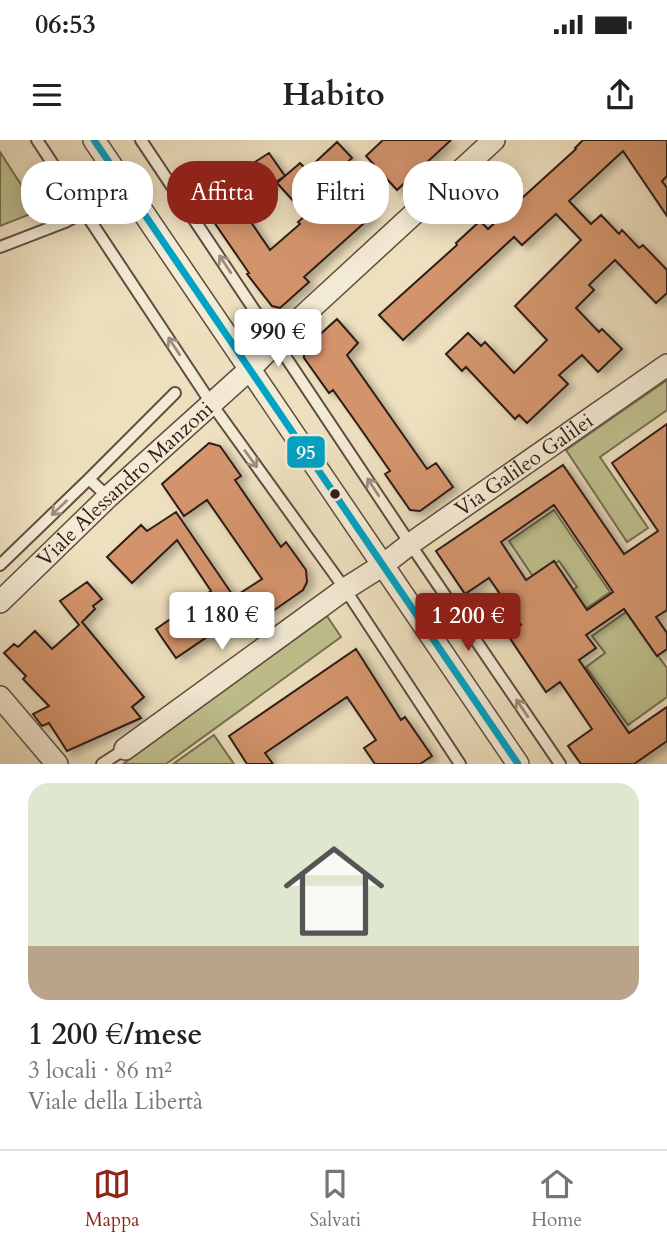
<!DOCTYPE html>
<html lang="it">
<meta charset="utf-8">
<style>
body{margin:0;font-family:Cardo,serif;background:#f2f2f2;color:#222;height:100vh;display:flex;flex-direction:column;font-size:26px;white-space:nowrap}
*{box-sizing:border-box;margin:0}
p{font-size:23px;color:#767676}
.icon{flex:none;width:38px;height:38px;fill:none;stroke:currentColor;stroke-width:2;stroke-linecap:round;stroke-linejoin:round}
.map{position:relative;height:624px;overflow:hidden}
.side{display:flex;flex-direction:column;background:#fff;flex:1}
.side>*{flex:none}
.banner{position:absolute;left:21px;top:21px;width:626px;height:63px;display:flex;gap:14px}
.price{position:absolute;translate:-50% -60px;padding:0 16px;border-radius:7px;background:#fff;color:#222;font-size:23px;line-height:46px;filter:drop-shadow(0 2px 4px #0008)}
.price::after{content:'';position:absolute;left:50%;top:42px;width:21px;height:16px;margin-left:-10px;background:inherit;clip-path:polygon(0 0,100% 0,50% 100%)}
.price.selected{background:#8f2418;color:#fff}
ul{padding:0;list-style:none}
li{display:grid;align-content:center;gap:14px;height:371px;padding:0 28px}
li span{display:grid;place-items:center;height:217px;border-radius:21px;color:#555}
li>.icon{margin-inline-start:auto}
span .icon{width:126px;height:126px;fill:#fffc;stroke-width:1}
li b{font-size:30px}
.chip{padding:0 24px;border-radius:28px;background:#fff;box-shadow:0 4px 18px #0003;font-size:24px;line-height:63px}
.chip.selected{background:#8f2418;color:#fff}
.status{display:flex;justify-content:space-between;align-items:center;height:49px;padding:0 35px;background:#fff;direction:ltr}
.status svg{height:19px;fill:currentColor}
header{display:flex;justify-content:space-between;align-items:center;height:91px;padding:0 28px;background:#fff;font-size:32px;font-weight:700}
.dock{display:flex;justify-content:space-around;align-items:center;height:98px;border-top:2px solid #e0e0e0;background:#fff;font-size:19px;color:#767676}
.dock a{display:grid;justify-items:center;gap:4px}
.dock .selected{color:#8f2418}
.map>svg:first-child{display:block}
</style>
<div class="status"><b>06:53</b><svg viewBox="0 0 49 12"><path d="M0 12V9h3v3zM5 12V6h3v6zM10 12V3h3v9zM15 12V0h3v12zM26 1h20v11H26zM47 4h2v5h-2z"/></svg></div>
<header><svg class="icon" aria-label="menu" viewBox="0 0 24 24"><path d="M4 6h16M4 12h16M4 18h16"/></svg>Habito<svg class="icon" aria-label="share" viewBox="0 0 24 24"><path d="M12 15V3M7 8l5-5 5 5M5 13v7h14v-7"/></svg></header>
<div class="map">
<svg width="667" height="624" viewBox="0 0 667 624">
<defs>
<filter id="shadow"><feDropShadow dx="6" dy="3.5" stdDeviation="3.5" flood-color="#0004"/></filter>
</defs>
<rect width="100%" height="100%" fill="#eee0bf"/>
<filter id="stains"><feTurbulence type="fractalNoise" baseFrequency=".00286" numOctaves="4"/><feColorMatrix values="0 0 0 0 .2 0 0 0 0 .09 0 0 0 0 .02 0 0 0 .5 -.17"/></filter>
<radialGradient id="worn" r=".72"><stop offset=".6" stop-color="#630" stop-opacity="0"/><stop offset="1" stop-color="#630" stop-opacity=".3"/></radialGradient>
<!-- green -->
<path fill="#bfc18e" stroke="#766e52" stroke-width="2" d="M0,12L38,71L0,86Z
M667,240V270L600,317L648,388L627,402L566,310Z
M554,370L610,452L574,477L561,459L577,447L559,421L534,438L509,401Z
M626,472L667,528V557L628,585L586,527L605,513L592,496Z
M327,476L341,497L166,624H123Z
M214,595L234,624H173Z"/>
<!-- building -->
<path fill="#d3946c" stroke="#2e1c15" stroke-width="2" fill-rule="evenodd" filter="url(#shadow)" d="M383,0H451L397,50L366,16Z
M583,0H667V36L662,41L667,48V76L623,11L569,61L591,84L601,75L619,94L622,90L639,108L643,105L667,130V153L656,163L615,120L589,145L594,150L576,168L599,192L602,189L622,209L598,232L582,215L559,235L568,244L527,283L519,275L515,279L466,227L462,231L446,214L468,193L481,206L485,202L514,233L547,200L515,166L581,100L556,74L522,105L514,97L403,200L379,175L457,105L456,103L480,81L488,89L576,9L575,8Z
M337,2L352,18L330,38L357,67L361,63L372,76L304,137L309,142L280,168L272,166L247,134L249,133L205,69L250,38L244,29L269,13L285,36L300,23L307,30ZM285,36L277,43L306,75L298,82L300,84L270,110L240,66Z
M337,179L358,203L347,215L427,329L436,323L453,347L420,371L410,370L385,334L390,331L358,285L333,250L329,253L304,218V209Z
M667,284V470L656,477L667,493V509L657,516L624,469L586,495L596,508L579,520L629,593L667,567V601L634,624H581L568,606L592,589L560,542L546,552L507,494L521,485L489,438L465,454L436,411L563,325L624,414L658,391L612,323ZM554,365L613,452L587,470L554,421L526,440L501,402Z
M209,303L220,306L241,336L235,340L281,407L286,402L306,430L307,442L303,450L273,471L269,466L237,488L232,480L176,518L156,489L211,451L177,400L132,443L107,417L141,385L147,391L176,372L234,457L262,439L207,360L184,376L162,344Z
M87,442L102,459L93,466L95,469L82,482L144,557L132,567L141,578L67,611L49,583L42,586L33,574L49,566L23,539L26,536L4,513L14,504L18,507L35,491L52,509L79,485L60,461Z
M356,509L401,580L405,577L432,616L420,624H375L364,608L376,600L347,557L265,613L273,624H247L229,596Z"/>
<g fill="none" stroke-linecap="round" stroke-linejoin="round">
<!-- service casing -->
<g stroke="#5e4d40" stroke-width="14">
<path id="service" d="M37,0L211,263L345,449L460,624
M141,0L417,414L560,624
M0,107L65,82L85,71
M89,339L175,253
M0,425L89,339L108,357
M102,624L125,609"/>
</g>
<!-- minor casing -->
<g stroke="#5e4d40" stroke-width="24">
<g id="minor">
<path d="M94,0L518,624"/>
<path id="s1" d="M0,462L108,357L250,229L292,186L494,0"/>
<path d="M0,557L57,624"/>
<path id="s2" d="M125,609L345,449L383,425L410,404L667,225"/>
</g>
</g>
<!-- service -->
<use href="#service" stroke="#f4ebd5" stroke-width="10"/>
<!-- minor -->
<use href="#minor" stroke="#f4ebd5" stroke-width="21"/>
<!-- bus-1 casing -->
<g stroke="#f4ebd5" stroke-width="12">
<path id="bus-1" d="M94,0L518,624"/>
</g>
<!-- bus-1 -->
<use href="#bus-1" stroke="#02a2c5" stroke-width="7"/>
</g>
<!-- one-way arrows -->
<defs><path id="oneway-shaft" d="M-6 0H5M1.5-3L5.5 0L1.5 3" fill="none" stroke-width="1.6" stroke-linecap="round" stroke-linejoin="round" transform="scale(1.75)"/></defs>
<g stroke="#9b8e7f">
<use href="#oneway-shaft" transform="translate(225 124) rotate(-124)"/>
<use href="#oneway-shaft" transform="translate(174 206) rotate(-123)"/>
<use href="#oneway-shaft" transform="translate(251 319) rotate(54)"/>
<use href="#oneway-shaft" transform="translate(373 347) rotate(-123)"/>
<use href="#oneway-shaft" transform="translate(59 368) rotate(136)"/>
<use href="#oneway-shaft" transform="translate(522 568) rotate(-124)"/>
</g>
<!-- markers -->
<circle fill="#2e1c15" stroke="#f4ebd5" stroke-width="2.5" cx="335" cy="354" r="6"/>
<g text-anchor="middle" stroke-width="5" stroke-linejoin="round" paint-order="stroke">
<!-- street labels -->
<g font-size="21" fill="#2e1c15" stroke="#f4ebd5">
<text dy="7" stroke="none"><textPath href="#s2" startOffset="490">Via Galileo Galilei</textPath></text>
<text dy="7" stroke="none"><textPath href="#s1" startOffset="172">Viale Alessandro Manzoni</textPath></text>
</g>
</g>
<rect stroke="#f4ebd5" stroke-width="2.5" x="286" y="295" width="40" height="34" rx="7" fill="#02a2c5"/>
<g font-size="19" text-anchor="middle" font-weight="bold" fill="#fff">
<text x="306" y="319">95</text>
</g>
<rect width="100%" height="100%" filter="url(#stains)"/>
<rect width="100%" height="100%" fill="url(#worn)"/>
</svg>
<b class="price" style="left:278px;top:229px">990 €</b>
<b class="price" style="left:222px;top:512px">1 180 €</b>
<b class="price selected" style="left:468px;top:513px">1 200 €</b>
<div class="banner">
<a class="chip">Compra</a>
<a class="chip selected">Affitta</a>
<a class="chip">Filtri</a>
<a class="chip">Nuovo</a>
</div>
</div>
<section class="side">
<ul>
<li><span style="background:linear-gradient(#dfe7d0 75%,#b9a48a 0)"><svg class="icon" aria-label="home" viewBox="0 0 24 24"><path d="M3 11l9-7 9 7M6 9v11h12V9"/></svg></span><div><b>1 200 €/mese</b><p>3 locali · 86 m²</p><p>Viale della Libertà</p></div></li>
</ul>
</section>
<nav class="dock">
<a class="selected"><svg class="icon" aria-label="map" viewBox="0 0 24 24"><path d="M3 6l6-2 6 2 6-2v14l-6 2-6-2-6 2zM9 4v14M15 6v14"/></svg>Mappa</a>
<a><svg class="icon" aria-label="saved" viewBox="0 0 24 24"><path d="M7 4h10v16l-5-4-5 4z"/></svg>Salvati</a>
<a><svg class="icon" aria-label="home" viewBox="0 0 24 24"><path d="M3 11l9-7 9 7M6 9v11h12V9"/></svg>Home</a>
</nav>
